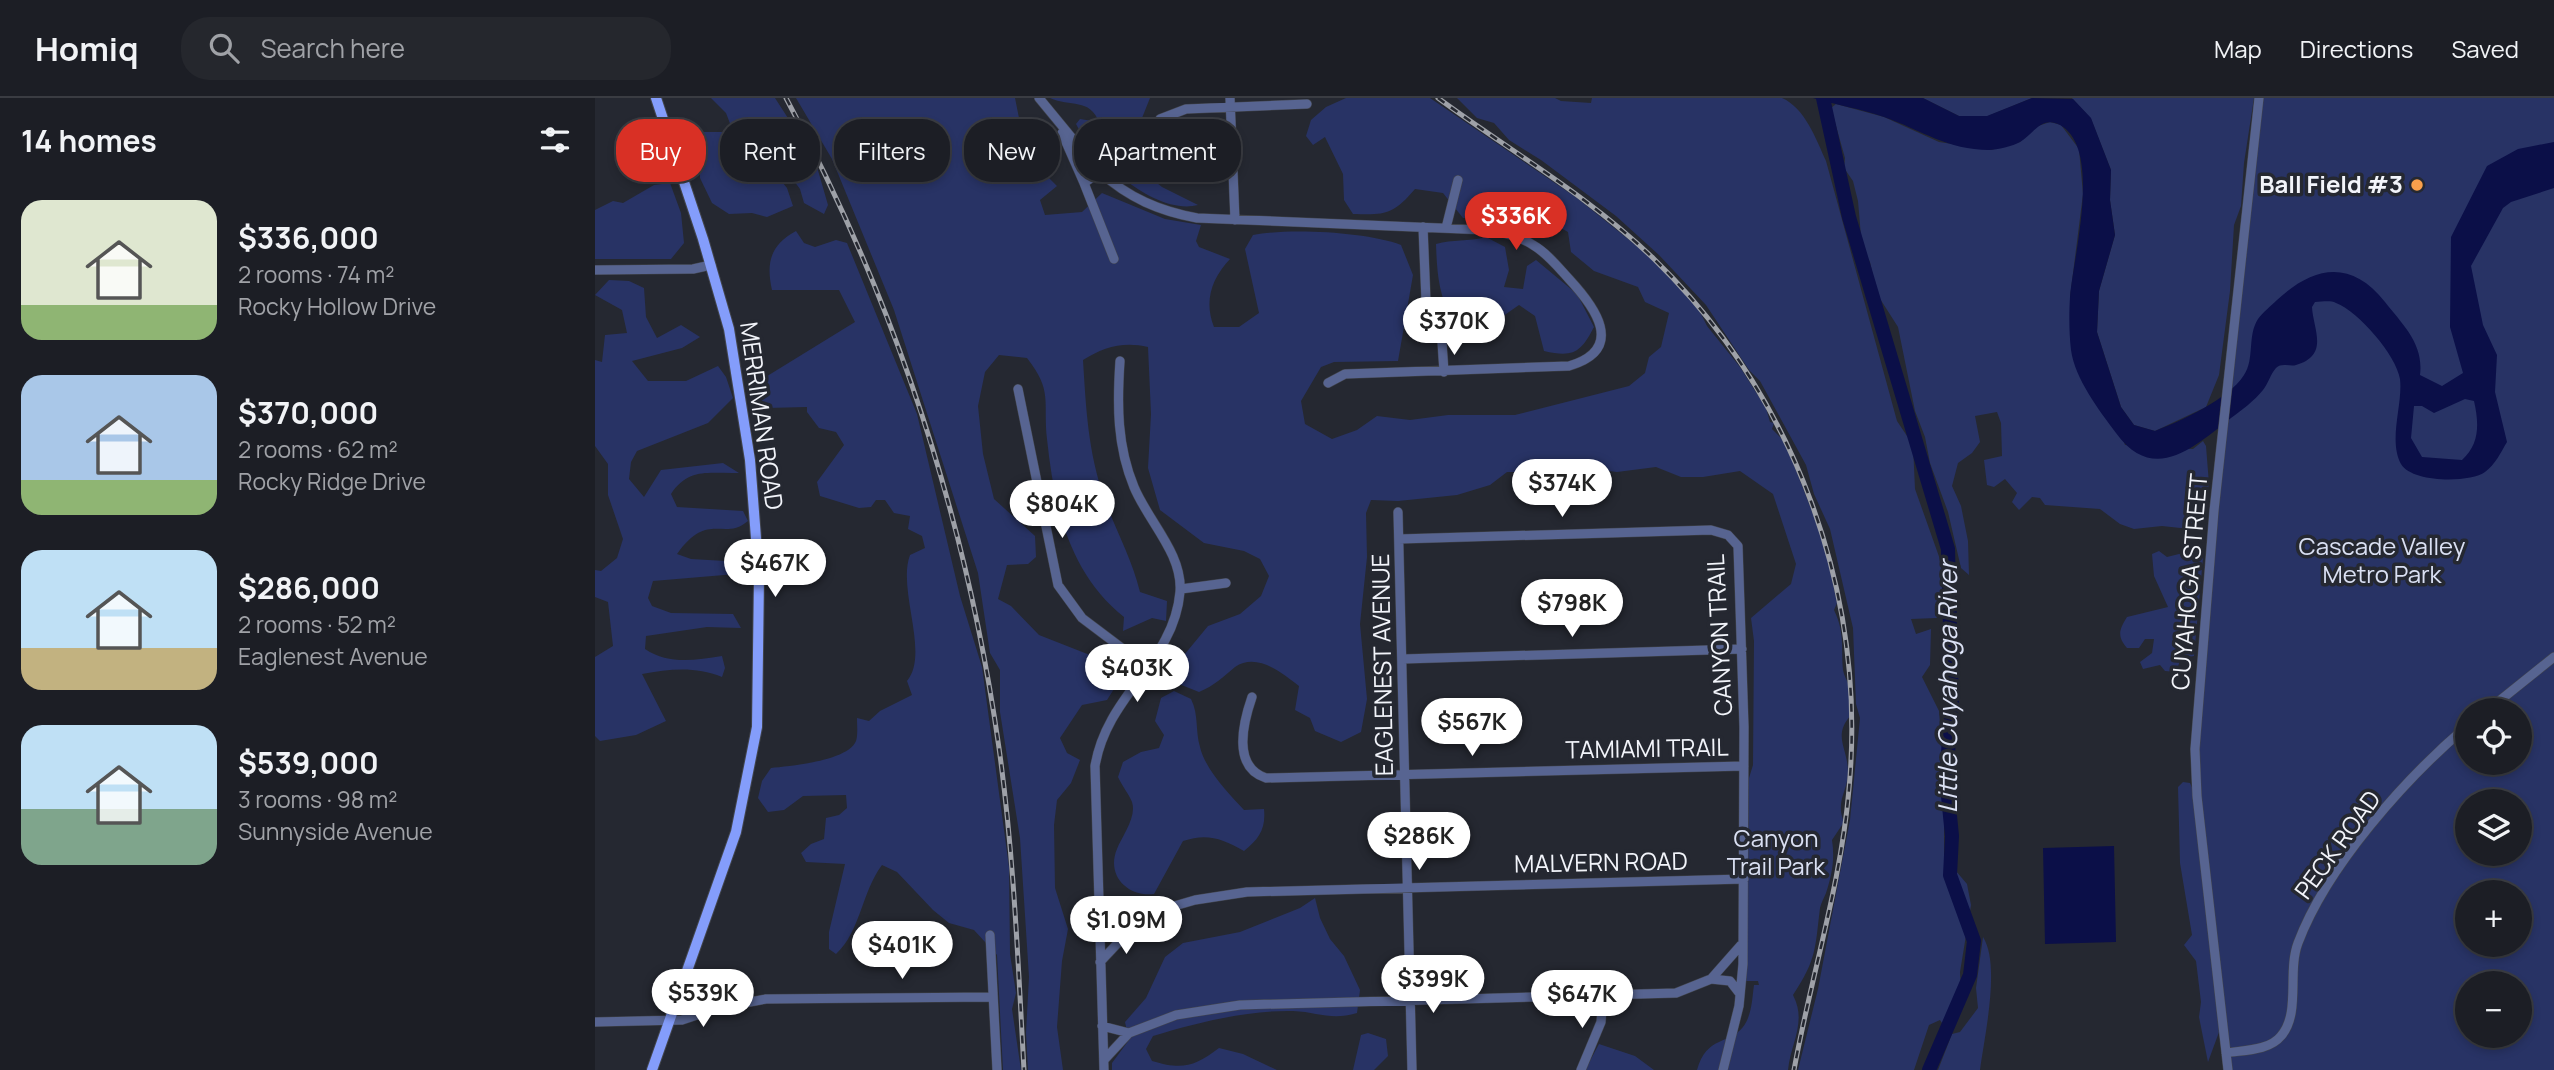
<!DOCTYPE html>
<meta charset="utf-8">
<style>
body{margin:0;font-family:Manrope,sans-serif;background:#25272d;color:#f1f3f6;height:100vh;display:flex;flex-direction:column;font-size:26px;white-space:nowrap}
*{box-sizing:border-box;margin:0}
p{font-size:23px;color:#a0a2a7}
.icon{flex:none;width:38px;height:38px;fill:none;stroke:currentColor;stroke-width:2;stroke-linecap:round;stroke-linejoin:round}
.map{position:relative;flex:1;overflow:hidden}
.panel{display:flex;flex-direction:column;background:#1c1e25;width:595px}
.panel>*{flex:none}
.top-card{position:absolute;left:21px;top:21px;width:665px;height:63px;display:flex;gap:14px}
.tools{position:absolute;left:1860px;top:600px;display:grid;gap:14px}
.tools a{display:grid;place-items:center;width:77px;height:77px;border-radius:50%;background:#1c1e25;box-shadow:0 4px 10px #0003,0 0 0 2px #3a3c42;font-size:35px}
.price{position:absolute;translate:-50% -60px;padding:0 16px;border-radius:24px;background:#fff;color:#222;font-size:23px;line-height:46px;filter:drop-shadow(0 2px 4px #0008)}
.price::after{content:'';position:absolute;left:50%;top:42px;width:21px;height:16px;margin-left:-10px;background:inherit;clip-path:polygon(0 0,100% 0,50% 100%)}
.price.active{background:#d93025;color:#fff}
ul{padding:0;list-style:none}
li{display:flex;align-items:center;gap:21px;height:175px;padding:0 21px}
li span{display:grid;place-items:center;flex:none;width:196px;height:140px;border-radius:21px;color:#555}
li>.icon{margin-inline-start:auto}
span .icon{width:84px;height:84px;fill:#fffc;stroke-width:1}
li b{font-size:30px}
h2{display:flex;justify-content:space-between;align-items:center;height:84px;padding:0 21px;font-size:30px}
.pill{padding:0 24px;border-radius:28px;background:#1c1e25;box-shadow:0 4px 10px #0003,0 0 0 2px #3a3c42;font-size:24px;line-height:63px}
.pill.active{background:#d93025;color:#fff}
header{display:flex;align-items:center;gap:42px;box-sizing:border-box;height:98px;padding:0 35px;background:#1c1e25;border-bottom:2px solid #3a3c42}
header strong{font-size:33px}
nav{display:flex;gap:38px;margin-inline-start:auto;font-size:24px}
.search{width:490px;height:63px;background:#25272d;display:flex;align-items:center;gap:18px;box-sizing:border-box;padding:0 24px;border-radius:28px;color:#a0a2a7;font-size:26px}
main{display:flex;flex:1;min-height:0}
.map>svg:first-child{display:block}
</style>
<header>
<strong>Homiq</strong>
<div class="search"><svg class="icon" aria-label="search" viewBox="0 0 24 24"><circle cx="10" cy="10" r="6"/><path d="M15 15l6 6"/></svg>Search here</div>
<nav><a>Map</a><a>Directions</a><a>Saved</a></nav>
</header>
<main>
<section class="panel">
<h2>14 homes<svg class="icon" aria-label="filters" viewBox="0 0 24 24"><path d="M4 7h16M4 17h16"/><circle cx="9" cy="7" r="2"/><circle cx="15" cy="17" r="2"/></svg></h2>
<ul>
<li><span style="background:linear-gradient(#dfe7d0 75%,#8fb573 0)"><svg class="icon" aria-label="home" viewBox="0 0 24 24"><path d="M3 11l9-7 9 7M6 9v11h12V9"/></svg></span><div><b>$336,000</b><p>2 rooms · 74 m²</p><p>Rocky Hollow Drive</p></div></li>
<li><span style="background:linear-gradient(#a9c7e8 75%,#8fb573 0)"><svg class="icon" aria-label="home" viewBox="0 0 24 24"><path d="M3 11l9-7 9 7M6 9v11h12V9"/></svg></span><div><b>$370,000</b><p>2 rooms · 62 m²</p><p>Rocky Ridge Drive</p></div></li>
<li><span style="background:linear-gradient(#bfe0f5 70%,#c2b280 0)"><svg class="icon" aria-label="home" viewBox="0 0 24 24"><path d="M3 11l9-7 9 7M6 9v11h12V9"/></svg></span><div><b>$286,000</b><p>2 rooms · 52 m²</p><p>Eaglenest Avenue</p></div></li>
<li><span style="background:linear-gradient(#bfe0f5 60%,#7fa58c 0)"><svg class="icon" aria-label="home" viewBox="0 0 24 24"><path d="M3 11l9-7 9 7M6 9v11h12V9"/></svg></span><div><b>$539,000</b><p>3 rooms · 98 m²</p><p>Sunnyside Avenue</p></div></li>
</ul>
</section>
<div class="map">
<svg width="1959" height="972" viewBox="0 0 1959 972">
<rect width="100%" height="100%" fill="#252831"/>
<!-- green -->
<path fill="#283365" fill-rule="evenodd" d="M116,0H180L220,62L233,107L229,116L209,105L205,91L173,48L170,63L192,90L198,108L172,119L157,115L134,116L117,105L105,80V59L93,41L98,34H130L136,28L131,15Z
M201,0H420L424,20L415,50L427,75L448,74L462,88L445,102L450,117L487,114L507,95L570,121L606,127L601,143L604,149L635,161C616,181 609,204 619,229H644L664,215L650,151L658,137C694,130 772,134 806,147L818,177L803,263L739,264L726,269L706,303L710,326L737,341L762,332L782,318L815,322L853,317H920L1034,288L1050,275L1054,259L1066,249L1074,215L1050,204L1043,189L999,173L976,154L973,134L935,113L919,121L868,120L848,95L820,91C798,117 790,117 758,116L749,102L748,76L730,39L718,47L711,38L716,22L731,9L751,0H835L982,100L1053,157L1103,210L1112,228L1145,269L1171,310L1175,324L1179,325L1177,331L1187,341L1197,362L1229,444L1242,505L1239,512C1250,535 1246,549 1248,572C1249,578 1252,582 1254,588C1255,597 1254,607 1256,617C1237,638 1253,650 1253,674C1253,693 1240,703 1249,724L1237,742C1240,761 1237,777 1231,795C1229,800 1226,805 1225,810C1220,850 1222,861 1198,897C1212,924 1196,944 1193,972H1102C1112,937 1134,947 1148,929C1157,917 1157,901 1159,887H1164L1163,883H1151L1154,680L1158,667L1159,543L1156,520L1196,486L1201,466L1178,396L1145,373L1108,379H1086L1061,369L1022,374L976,368L964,390L933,393L926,374H912L895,387L862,397L803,403L776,402L771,415L772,459L765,526L772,601L766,634L746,644L720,633L715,620L700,612L704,588C687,575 662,554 640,569C628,579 619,588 604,594L584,586L580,568L613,528L645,516L666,498L674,478L665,461L649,453L609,445L565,412L553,370L556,316L553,249C529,243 508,249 488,262C491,310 493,354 509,399C520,432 537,460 545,494L572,503L571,523L557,520L528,533L529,519C474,475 459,408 452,341C448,303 458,293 432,260L404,257L390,274L383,308L388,356L399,401L440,438L441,459L433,466L412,467L403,501L416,508L444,537L500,559L516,560L526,569L524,583L512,602L487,607L465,640L472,655L485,662L476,685L462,702L459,727L460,790L473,831L467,863L462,929L468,972H433L431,935L434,879L425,740L405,614V572L395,555L383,475L299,212L237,61Z
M455,0H555L545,25L542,69L567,89L603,107C560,118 499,61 481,26L485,21L504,24C495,0 475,9 455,0Z
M862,0H960L966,3L996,5L997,0H1187C1210,10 1221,41 1231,63L1302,323L1318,347L1320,391L1347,467L1352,493L1351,514L1341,520L1316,521L1321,536L1336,531L1335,567L1327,579L1344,613L1349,678V759L1372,786L1376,807L1365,874L1366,891L1349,928L1345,922L1334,927L1319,972H1203L1223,891L1255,722L1265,620L1261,606L1258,530L1235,431L1219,396L1211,367L1165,283L1154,272L1111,207L1064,157L1021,118L946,62L914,42L899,25L882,20Z
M1328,0H1437L1393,18H1364Z
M1477,0H1659L1649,65L1646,108L1639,127L1635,193L1624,277L1611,309L1560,333L1539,327L1526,309L1502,234L1504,193L1520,137L1515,102L1516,72L1496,21Z
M1664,0H1959V972H1633L1627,926L1613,964L1604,919L1606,904L1601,863L1589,847L1597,837L1585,765L1583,689L1588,684L1595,685L1600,696V651ZM1872,612H1925V665H1872ZM1872,704H1925V756H1872ZM1872,794H1925V847H1872ZM1872,886H1925V938H1872Z
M1241,6L1289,19L1344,44L1396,52L1425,44L1440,29L1455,24L1466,27L1484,51L1488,96L1475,199L1530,347L1598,351L1608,343L1611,348L1614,386L1604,432L1567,428L1539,431L1525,426L1505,411L1450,407L1445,400L1437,399L1424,412L1417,404L1422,395L1410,381L1399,389L1392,387L1389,362L1407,358L1406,325L1402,314L1380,318L1385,344L1377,355L1363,365L1357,388L1366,408L1373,443L1374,477L1366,470L1353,414L1335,365L1330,339L1320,313L1303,229L1282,196L1275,164L1267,150L1263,103L1258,83L1249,70L1250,60L1236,10Z
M75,85L86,115L89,145L76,161H0V112L18,103L28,105L59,87Z
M201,133L209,145L220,149L241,142L252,145L322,316L365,498L387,569L414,769L415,856L421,895L417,911L426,972H408L402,857L379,832L354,825L338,812L302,774L287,767C266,795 266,833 241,856L234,851V834L250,766L211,764L206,755L216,746L229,741L231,720L244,717L252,710L251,697L208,698L189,712L173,714L163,700L167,683L176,670C195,668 253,663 261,643C263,637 262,627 262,620L274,623L285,613L317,597L312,583C335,555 302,492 315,457L330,450L327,438L313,431L315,418L299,415L290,402H281L276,409L264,410L225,398L222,384L249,347L241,334L224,330L212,314V309L171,310L161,295L169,280L260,224L244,192H177C171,165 175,147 201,133Z
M891,139L910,149L914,172L909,189L928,191L932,168L941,162L982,196L999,229C986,254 979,260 949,253L940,218L924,207L901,223L857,221C843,196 842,173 841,146C858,141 873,144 891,139Z
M14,182L34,183L49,190L51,219L62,240L86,227L105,239L87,250L37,263L53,283H91L123,268L131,279L138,300L113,325L42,353L36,364L34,381L49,399L66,372L128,365L144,375C114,376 94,369 76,396L82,409L148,413L153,423C128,444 114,412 82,456L96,461L148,464L153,475L58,483L53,500L57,508L76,515L138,516L146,530L112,529L51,538L50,551C74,567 100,562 127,558L130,570L127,579C100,568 75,571 47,576L71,623L41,637L5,643L0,638V559L18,548L13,504L0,499V472L6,473L22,460L28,441L13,397V366L0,348V262L7,264L10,237L32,235L27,212L0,197Z
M1564,453L1572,459L1592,454L1608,460L1599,558L1586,560L1581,574L1570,573L1565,567L1548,571L1545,564L1557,555L1559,541H1550L1544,550H1532C1522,538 1524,532 1532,519L1573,509L1559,478L1557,456Z
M579,593L596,601C604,617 600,632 605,649C610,671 634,696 649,712L669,711C671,731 664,741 649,753C627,740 611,735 588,743L559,796C532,799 511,777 522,751C527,738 542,719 537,704C534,696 527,688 523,679L528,664L546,654L564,650L569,637L560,623L566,600Z
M720,800L725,820L735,841L749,858L765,892L762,915C736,923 723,914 698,913C652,912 601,925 558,938L551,951L557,963C587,972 599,969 624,950L648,956L682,972H517V965L534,942L530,924L551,900L570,859L588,845L645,834L705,810Z
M1388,839C1406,867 1389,940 1385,972H1343L1357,936L1365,934L1383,910L1381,890Z
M773,935L791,941L793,958L779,972H758L766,937Z
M1004,946L1040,958L1059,972H990Z"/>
<!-- water -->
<path fill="#0b0f48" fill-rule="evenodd" d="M1218,0H1328L1364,18H1392L1437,0L1478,1L1496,20L1516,72L1515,102L1520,137L1504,193L1502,234L1526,309L1539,327L1560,333C1587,322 1633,302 1649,277C1660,261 1652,238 1663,221C1668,214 1676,208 1682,202C1719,168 1756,161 1790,204C1808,227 1829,246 1825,277L1847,288L1868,275L1855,229L1856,139L1892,68L1923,51L1959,44V90L1916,104L1908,110L1876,168L1888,227L1902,257L1900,294L1912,344C1906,354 1900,367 1890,374C1875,385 1817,385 1806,366C1793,342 1808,307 1805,281C1801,257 1764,214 1741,205C1735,202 1727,204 1720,204L1717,209C1718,231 1735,257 1701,267C1695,269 1687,264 1681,270C1676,275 1673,286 1668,292C1659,303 1647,312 1636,320C1599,349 1559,387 1521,335C1504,312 1480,281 1476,252C1474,235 1474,215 1475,199C1478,159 1508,51 1465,27C1446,17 1438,37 1425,44C1418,48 1402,52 1394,52C1353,52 1326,32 1289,19C1267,11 1241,7 1218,0ZM1870,301L1879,303C1884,325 1885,346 1867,362L1827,359L1816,340L1819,308H1827L1839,315Z
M1519,748L1521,844L1450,846L1448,750Z"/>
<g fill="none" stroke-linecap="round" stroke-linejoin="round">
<!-- river -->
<path stroke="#0b0f48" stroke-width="14" d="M1228,0L1254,119L1353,451L1357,608L1351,678L1357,738L1355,777L1379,843L1375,877L1334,972"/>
<!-- minor casing -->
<g stroke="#42454d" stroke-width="10">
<path id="minor" d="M444,0L505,74L489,85L519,161
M635,0L640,122
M565,21L591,11L712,6
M467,35L489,85
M505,74C534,100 564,113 602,120L892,132C909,134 924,138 938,147C952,155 963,169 974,181C999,208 1032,251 974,268L750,276L733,285
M828,129L831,203L847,244L849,274
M851,130L863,82
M0,172L98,171L116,167
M423,291L463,487L487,520L552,569
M803,414L817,972
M804,441L1116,432L1133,437L1143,448L1149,629L1148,866L1144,908L1128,972
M586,491L631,485
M808,561L1147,551
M657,599C648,625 637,669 671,680L1149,668
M1893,612L1959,559
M504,825L536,831L576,809L600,802L652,794L1149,781
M395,837L402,972
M505,864L536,831
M1116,881L1135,883L1145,896
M0,924L87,922L123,910L171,901L397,899
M507,928L534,935L581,917L645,907L1081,895L1116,881L1146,847
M1631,955C1648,952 1674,953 1686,938C1706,915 1692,874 1703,845C1732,768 1810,681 1872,628
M509,962L534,935
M509,972L500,668C512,596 579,564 585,494C588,456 553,423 539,389C522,348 522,307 525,263
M986,972L1006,924L1008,898
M1633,972L1602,698L1600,651L1619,413L1664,0"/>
</g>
<!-- major casing -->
<g stroke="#42454d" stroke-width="12">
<path id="major" d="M57,972L141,734L162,629L164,479L155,362L134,231L108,141L61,0"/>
</g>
<!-- minor -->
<use href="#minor" stroke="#576491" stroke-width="9"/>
<!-- major -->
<use href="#major" stroke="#849dfb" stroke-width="10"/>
<!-- rail casing -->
<g stroke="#9ea1a8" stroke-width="5">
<path id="rail" d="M191,0C300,203 372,423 404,650C419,757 423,865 429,972
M843,0C915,53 994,98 1059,161C1200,298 1272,495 1254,691C1246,786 1216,878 1199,972"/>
</g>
<!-- rail -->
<use href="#rail" stroke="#252831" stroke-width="2.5" stroke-dasharray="8" stroke-linecap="butt"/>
</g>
<!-- markers -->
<circle fill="#f9a04c" stroke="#252831" stroke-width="2.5" cx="1822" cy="87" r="7"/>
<g text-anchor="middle" stroke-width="7" stroke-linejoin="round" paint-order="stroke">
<!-- poi labels -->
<g font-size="24" font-weight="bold" fill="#f2f4fa" stroke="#252831" text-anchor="end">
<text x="1808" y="95">Ball Field #3</text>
</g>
<!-- street labels -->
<g font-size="24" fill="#f2f4fa" stroke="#252831">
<text transform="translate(166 318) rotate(82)" y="8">MERRIMAN ROAD</text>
<text transform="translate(1595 484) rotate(-85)" y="8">CUYAHOGA STREET</text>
<text transform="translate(1125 537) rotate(-93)" y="8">CANYON TRAIL</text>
<text transform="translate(788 567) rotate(-91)" y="8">EAGLENEST AVENUE</text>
<text transform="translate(1052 651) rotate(-1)" y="8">TAMIAMI TRAIL</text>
<text transform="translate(1743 747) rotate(-54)" y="8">PECK ROAD</text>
<text transform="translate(1006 765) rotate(-1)" y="8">MALVERN ROAD</text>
</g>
<!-- park labels -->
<g font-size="24" fill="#dae0f3" stroke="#252831">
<text x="1787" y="457">Cascade Valley<tspan x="1787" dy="28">Metro Park</tspan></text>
<text x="1181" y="749">Canyon<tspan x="1181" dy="28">Trail Park</tspan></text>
</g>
<!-- water labels -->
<g font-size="26" font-style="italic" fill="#dce2f5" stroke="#252831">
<text transform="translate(1353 589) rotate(-90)" y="9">Little Cuyahoga River</text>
</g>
</g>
</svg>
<div class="tools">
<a><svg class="icon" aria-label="locate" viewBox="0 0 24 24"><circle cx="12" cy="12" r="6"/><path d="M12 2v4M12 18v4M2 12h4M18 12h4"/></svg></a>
<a><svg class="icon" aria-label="layers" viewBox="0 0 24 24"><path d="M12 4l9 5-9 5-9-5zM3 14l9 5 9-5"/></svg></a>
<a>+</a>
<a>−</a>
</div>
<b class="price active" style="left:921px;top:154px">$336K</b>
<b class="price" style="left:859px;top:259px">$370K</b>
<b class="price" style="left:967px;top:421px">$374K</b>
<b class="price" style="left:467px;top:442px">$804K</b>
<b class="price" style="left:180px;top:501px">$467K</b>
<b class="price" style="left:977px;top:541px">$798K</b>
<b class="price" style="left:542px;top:606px">$403K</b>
<b class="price" style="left:877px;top:660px">$567K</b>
<b class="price" style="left:824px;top:774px">$286K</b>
<b class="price" style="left:531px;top:858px">$1.09M</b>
<b class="price" style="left:307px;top:883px">$401K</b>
<b class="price" style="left:838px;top:917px">$399K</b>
<b class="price" style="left:108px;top:931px">$539K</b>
<b class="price" style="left:987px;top:932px">$647K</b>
<div class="top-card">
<a class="pill active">Buy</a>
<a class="pill">Rent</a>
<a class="pill">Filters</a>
<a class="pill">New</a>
<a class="pill">Apartment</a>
</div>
</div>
</main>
